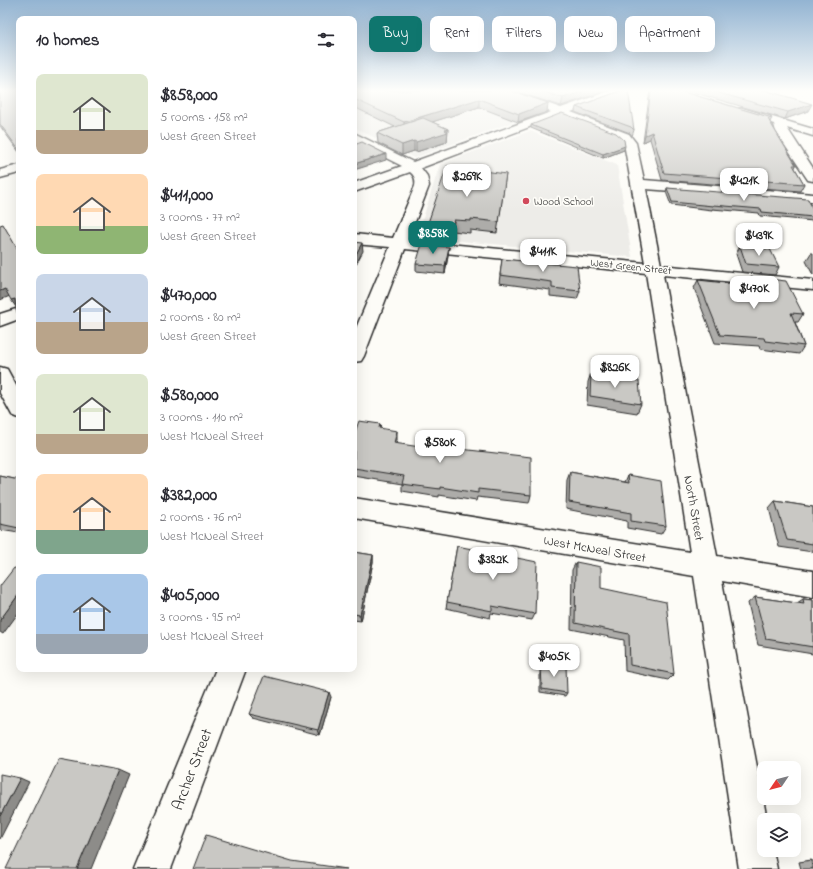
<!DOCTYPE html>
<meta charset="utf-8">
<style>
body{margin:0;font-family:"Indie Flower",sans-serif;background:#f7f7f7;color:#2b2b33;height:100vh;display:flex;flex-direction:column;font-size:15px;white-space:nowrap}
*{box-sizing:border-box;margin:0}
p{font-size:13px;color:#7c7c81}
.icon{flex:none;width:22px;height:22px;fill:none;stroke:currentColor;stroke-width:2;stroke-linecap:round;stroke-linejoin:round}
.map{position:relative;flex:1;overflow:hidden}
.drawer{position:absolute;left:16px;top:16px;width:341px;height:656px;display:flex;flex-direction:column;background:#fff;border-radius:8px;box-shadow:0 4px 16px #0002}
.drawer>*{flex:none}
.guide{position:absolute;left:369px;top:16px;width:380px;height:36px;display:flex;gap:8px}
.needle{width:26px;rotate:235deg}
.controls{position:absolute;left:757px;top:761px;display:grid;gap:8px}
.controls a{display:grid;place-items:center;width:44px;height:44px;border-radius:8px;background:#fff;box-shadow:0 4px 16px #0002;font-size:20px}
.price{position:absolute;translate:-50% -34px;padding:0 9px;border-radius:8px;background:#fff;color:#222;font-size:13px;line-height:26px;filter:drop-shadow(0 1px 2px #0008)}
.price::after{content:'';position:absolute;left:50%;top:24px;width:12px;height:9px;margin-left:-6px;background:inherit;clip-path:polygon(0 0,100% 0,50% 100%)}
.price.selected{background:#0f766e;color:#fff}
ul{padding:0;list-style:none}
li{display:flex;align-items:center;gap:12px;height:100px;padding:0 20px}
li span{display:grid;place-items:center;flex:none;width:112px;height:80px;border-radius:8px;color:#555}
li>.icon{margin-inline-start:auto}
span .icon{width:48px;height:48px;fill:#fffc;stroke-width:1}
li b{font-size:17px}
h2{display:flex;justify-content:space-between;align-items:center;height:48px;padding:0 20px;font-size:17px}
.pill{padding:0 14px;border-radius:8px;background:#fff;box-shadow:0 4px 16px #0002;font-size:14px;line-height:36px}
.pill.selected{background:#0f766e;color:#fff}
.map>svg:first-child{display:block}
</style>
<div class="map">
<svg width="813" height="869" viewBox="0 0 813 869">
<rect width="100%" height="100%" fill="#fdfcf7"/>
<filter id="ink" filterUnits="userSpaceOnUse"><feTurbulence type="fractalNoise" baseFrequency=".025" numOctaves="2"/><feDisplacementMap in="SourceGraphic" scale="8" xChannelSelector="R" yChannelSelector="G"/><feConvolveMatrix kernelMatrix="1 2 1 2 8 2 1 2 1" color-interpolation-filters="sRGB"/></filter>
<g filter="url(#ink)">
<!-- built -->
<path fill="#edece8" d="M354,90H459L546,110L414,158L354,127Z
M530,131L617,165L632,257L417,237L440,164Z"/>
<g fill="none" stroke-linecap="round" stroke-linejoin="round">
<!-- minor casing -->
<g stroke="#2b2b2b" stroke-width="3">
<path id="minor" d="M495,90H508L561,108L612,90H625L624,92L571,112L629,134L636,143L644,180L813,194V202L646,189L661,265L813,280V290L663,275L717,556L813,571V597L722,581L767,820H764V850H773L777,869H739L694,576L354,518V498L690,552L646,273L405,249L364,356L361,361L354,362V333L390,247L354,244V234L393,238L415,186C416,180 415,176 410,172L354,192V183L402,166L354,142V133L413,162L551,112L496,92ZM561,115L616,135L624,143L645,263L408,240L429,186L427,176L421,168Z
M742,108L813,129V136L787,128L813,168V181L808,180L776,132L774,124L738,113L737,111L738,109Z
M19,165V173L0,178V170Z
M19,308V319L0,326V314Z
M0,367L7,369L19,391V418L12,415L0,393Z
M216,669H246L171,869H133Z"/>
</g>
<!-- minor -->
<use href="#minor" fill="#fdfcf7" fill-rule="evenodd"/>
</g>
<!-- wall -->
<path fill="#adaca9" stroke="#2b2b2b" d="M0,90H19V152L0,126Z
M354,90H509L547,112L518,122L479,107L432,122L448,129L447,142L416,152L414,151L402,155L378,143L377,133L395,127L354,107Z
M511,90H609L561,106Z
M623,90L634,130L632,136L630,133L575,112L576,107Z
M650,90H677L772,118L770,122L796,165L795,168L804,184L800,191L662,180L650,139L643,142Z
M685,90H767L768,91L808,111L785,119Z
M531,125L624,150L603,158L531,128Z
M506,174L497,233L470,230V233L453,231L450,243L426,240V229Z
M667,188L813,209V221L760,216L759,213L712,209V210L671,205L666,192Z
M740,246L779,267L775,275L742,272L736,254Z
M449,247L448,255L445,274L416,271V264Z
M811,253H813V275L806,261Z
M502,259L580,291L577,299L550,296V290L499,283Z
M751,277L803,314L798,322H795L804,346L799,354L760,349L759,346L715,343L694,288L698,280L747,285Z
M591,373L641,404L637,413L587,405L588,382Z
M380,424L381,429L397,439L396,444L531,495L529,503L477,497L476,501L439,495V497L402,491V484L354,476V435Z
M570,472L625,482L628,475L666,526L661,534L627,528V521L566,509L567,480Z
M0,476L19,480V533L0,530Z
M775,501L813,507V552L779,547L769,508Z
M457,546L535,614L532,620L491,613L490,618L446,608Z
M354,552L373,555V562L361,621L354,620Z
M576,562L601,588L674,674L668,680L625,671L624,640L571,629L572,570Z
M755,597L797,603L803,599L813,600V654L758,645L748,603Z
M541,662L567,693L565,696L540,692V665Z
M331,697L320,735L253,718L249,714Z
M811,860L813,869H801L799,862Z"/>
<!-- shaded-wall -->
<path fill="#8d8c89" stroke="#2b2b2b" d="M587,90H609L561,106L563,98Z
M479,99V107L404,131V122Z
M548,103L547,112L518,122L519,114Z
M812,104L808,111L785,119L788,112Z
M448,129L447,142L416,152V142Z
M652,132L650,139L643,142L645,135Z
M414,141V151L402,155V145Z
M625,146L624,150L603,158V154Z
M386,154V160L354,170V164Z
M454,220L453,231L450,243L451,231Z
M362,243L363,251L354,268V258Z
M449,247L448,255L445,274V266Z
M5,289L10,296L0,300V291Z
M15,299L16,307L11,300Z
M397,431V439L394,451V443Z
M373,555V562L361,621L360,615Z
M19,594V612L3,634L0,632V620Z
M329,692L331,697L320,735L318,730Z
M118,770L129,775L91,869H77Z
M20,778L29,782L0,839V816Z"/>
<!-- building -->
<path fill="#c9c8c4" stroke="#2b2b2b" d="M0,90H19V150L0,124Z
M354,90H509L548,103L519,114L479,99L404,122L354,99Z
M537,90H587L563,98Z
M623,90H628L634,130L631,127L576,107Z
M651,90H677L772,118L768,119L796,165H793L804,184L664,173L652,132L645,135Z
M708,90H769L768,91L812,104L788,112Z
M562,113L616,133L624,140L625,146L603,154L531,125Z
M423,118L448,129L445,130L448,132L416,142L414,141L402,145L377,133Z
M362,142L386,154L354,164V145Z
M447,166L506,174L499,222L471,219V221L454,220L451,231L426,229Z
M667,188L808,199L813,209V217L762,212L761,209L713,205V206L672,202Z
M3,224L19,252V317L16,310L15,299L11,300L5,289L0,291V225Z
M354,242L362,243L354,258Z
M422,244L449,247L445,266L416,264Z
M740,246L770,249L779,267L746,264Z
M502,259L577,266L580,291L552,288V282L500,275Z
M751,277L786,281L803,314L791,313L804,346L765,341L764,338L720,335L698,280L754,286Z
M591,373L639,381L641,404L590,396Z
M359,421L380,424L379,428L397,431L394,443L459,453L460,449L531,457V495L478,489V493L440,487V489L402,484L404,476L354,468V435Z
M570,472L629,483L628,475L661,481L666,526L631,521V513L569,502Z
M0,476L19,480V528L0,524Z
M775,501L813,507V544L787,540Z
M457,546L537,562L535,614L492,606V611L447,602Z
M354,552L373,555L360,615L354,614Z
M576,562L601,567V588L666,602L674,674L630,665L629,634L575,623Z
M14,568L19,569V594L0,620V586Z
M755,597L804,604L803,599L813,600V647L766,639Z
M541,662L566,666L567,693L542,689Z
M264,676L329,692L318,730L249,714Z
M59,759L118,770L77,869H6Z
M0,774L20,778L0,816Z
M206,835L292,861L347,869H193Z
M811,860L813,861V869H812Z"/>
</g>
<!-- sky -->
<linearGradient id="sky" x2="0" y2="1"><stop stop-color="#93b4d2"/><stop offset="0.43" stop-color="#fefefb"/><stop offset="1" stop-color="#fefefb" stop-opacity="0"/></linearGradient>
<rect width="813" height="211" fill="url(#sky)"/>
<!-- markers -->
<circle fill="#d1495b" stroke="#fdfcf7" stroke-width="1.5" cx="526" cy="201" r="4"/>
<g text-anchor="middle" stroke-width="3.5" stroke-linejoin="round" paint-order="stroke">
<!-- far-poi labels -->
<g font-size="11" fill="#2b2b2b" stroke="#fdfcf7" text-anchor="start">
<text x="534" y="205">Wood School</text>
</g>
<!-- far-street labels -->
<g font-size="11" fill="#2b2b2b" stroke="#fdfcf7">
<text transform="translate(631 266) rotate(6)" y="4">West Green Street</text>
</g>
<!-- street labels -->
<g font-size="13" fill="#2b2b2b" stroke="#fdfcf7">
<text transform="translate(695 508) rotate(80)" y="5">North Street</text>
<text transform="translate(595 548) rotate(10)" y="5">West McNeal Street</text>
</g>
<!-- near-street labels -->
<g font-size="16" fill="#2b2b2b" stroke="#fdfcf7">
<text transform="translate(191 769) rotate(-69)" y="6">Archer Street</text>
</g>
</g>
</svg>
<div class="controls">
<a><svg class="needle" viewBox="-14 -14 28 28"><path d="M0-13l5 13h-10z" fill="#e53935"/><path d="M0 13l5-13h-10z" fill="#7c7c81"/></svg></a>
<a><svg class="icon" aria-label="layers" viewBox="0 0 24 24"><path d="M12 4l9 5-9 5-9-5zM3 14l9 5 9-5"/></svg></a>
</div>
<b class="price" style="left:467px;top:198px">$269K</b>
<b class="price" style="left:744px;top:202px">$421K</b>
<b class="price selected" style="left:433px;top:255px">$858K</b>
<b class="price" style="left:759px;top:257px">$439K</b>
<b class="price" style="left:543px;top:273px">$411K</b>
<b class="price" style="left:754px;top:310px">$470K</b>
<b class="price" style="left:615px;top:389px">$826K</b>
<b class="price" style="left:440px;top:464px">$580K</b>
<b class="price" style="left:493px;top:581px">$382K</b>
<b class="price" style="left:554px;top:678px">$405K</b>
<div class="guide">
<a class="pill selected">Buy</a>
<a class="pill">Rent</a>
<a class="pill">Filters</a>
<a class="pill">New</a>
<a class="pill">Apartment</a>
</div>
<section class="drawer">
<h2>10 homes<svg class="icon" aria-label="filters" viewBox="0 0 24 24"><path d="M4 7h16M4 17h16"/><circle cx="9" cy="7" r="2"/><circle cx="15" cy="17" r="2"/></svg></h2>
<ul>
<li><span style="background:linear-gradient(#dfe7d0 70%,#b9a48a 0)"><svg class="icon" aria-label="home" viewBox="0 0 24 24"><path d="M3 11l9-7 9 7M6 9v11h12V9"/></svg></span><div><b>$858,000</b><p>5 rooms · 158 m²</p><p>West Green Street</p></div></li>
<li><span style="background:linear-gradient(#ffd9b3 65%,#8fb573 0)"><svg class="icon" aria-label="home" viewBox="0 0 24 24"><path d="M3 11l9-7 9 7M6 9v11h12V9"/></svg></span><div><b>$411,000</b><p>3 rooms · 77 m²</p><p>West Green Street</p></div></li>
<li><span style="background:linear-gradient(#c9d6e8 60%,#b9a48a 0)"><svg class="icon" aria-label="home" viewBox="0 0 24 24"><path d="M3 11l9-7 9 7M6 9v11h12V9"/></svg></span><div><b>$470,000</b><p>2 rooms · 80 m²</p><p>West Green Street</p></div></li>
<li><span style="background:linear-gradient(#dfe7d0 75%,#b9a48a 0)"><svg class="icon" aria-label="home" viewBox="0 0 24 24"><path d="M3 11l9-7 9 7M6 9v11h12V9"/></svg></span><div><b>$580,000</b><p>3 rooms · 110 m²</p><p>West McNeal Street</p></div></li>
<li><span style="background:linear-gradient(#ffd9b3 70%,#7fa58c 0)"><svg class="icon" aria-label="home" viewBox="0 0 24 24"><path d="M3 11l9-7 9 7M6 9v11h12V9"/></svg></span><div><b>$382,000</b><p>2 rooms · 76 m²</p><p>West McNeal Street</p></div></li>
<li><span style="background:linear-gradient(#a9c7e8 75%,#9aa5b1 0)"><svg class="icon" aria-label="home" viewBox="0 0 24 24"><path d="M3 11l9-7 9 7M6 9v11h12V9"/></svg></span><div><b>$405,000</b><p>3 rooms · 95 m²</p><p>West McNeal Street</p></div></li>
</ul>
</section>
</div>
